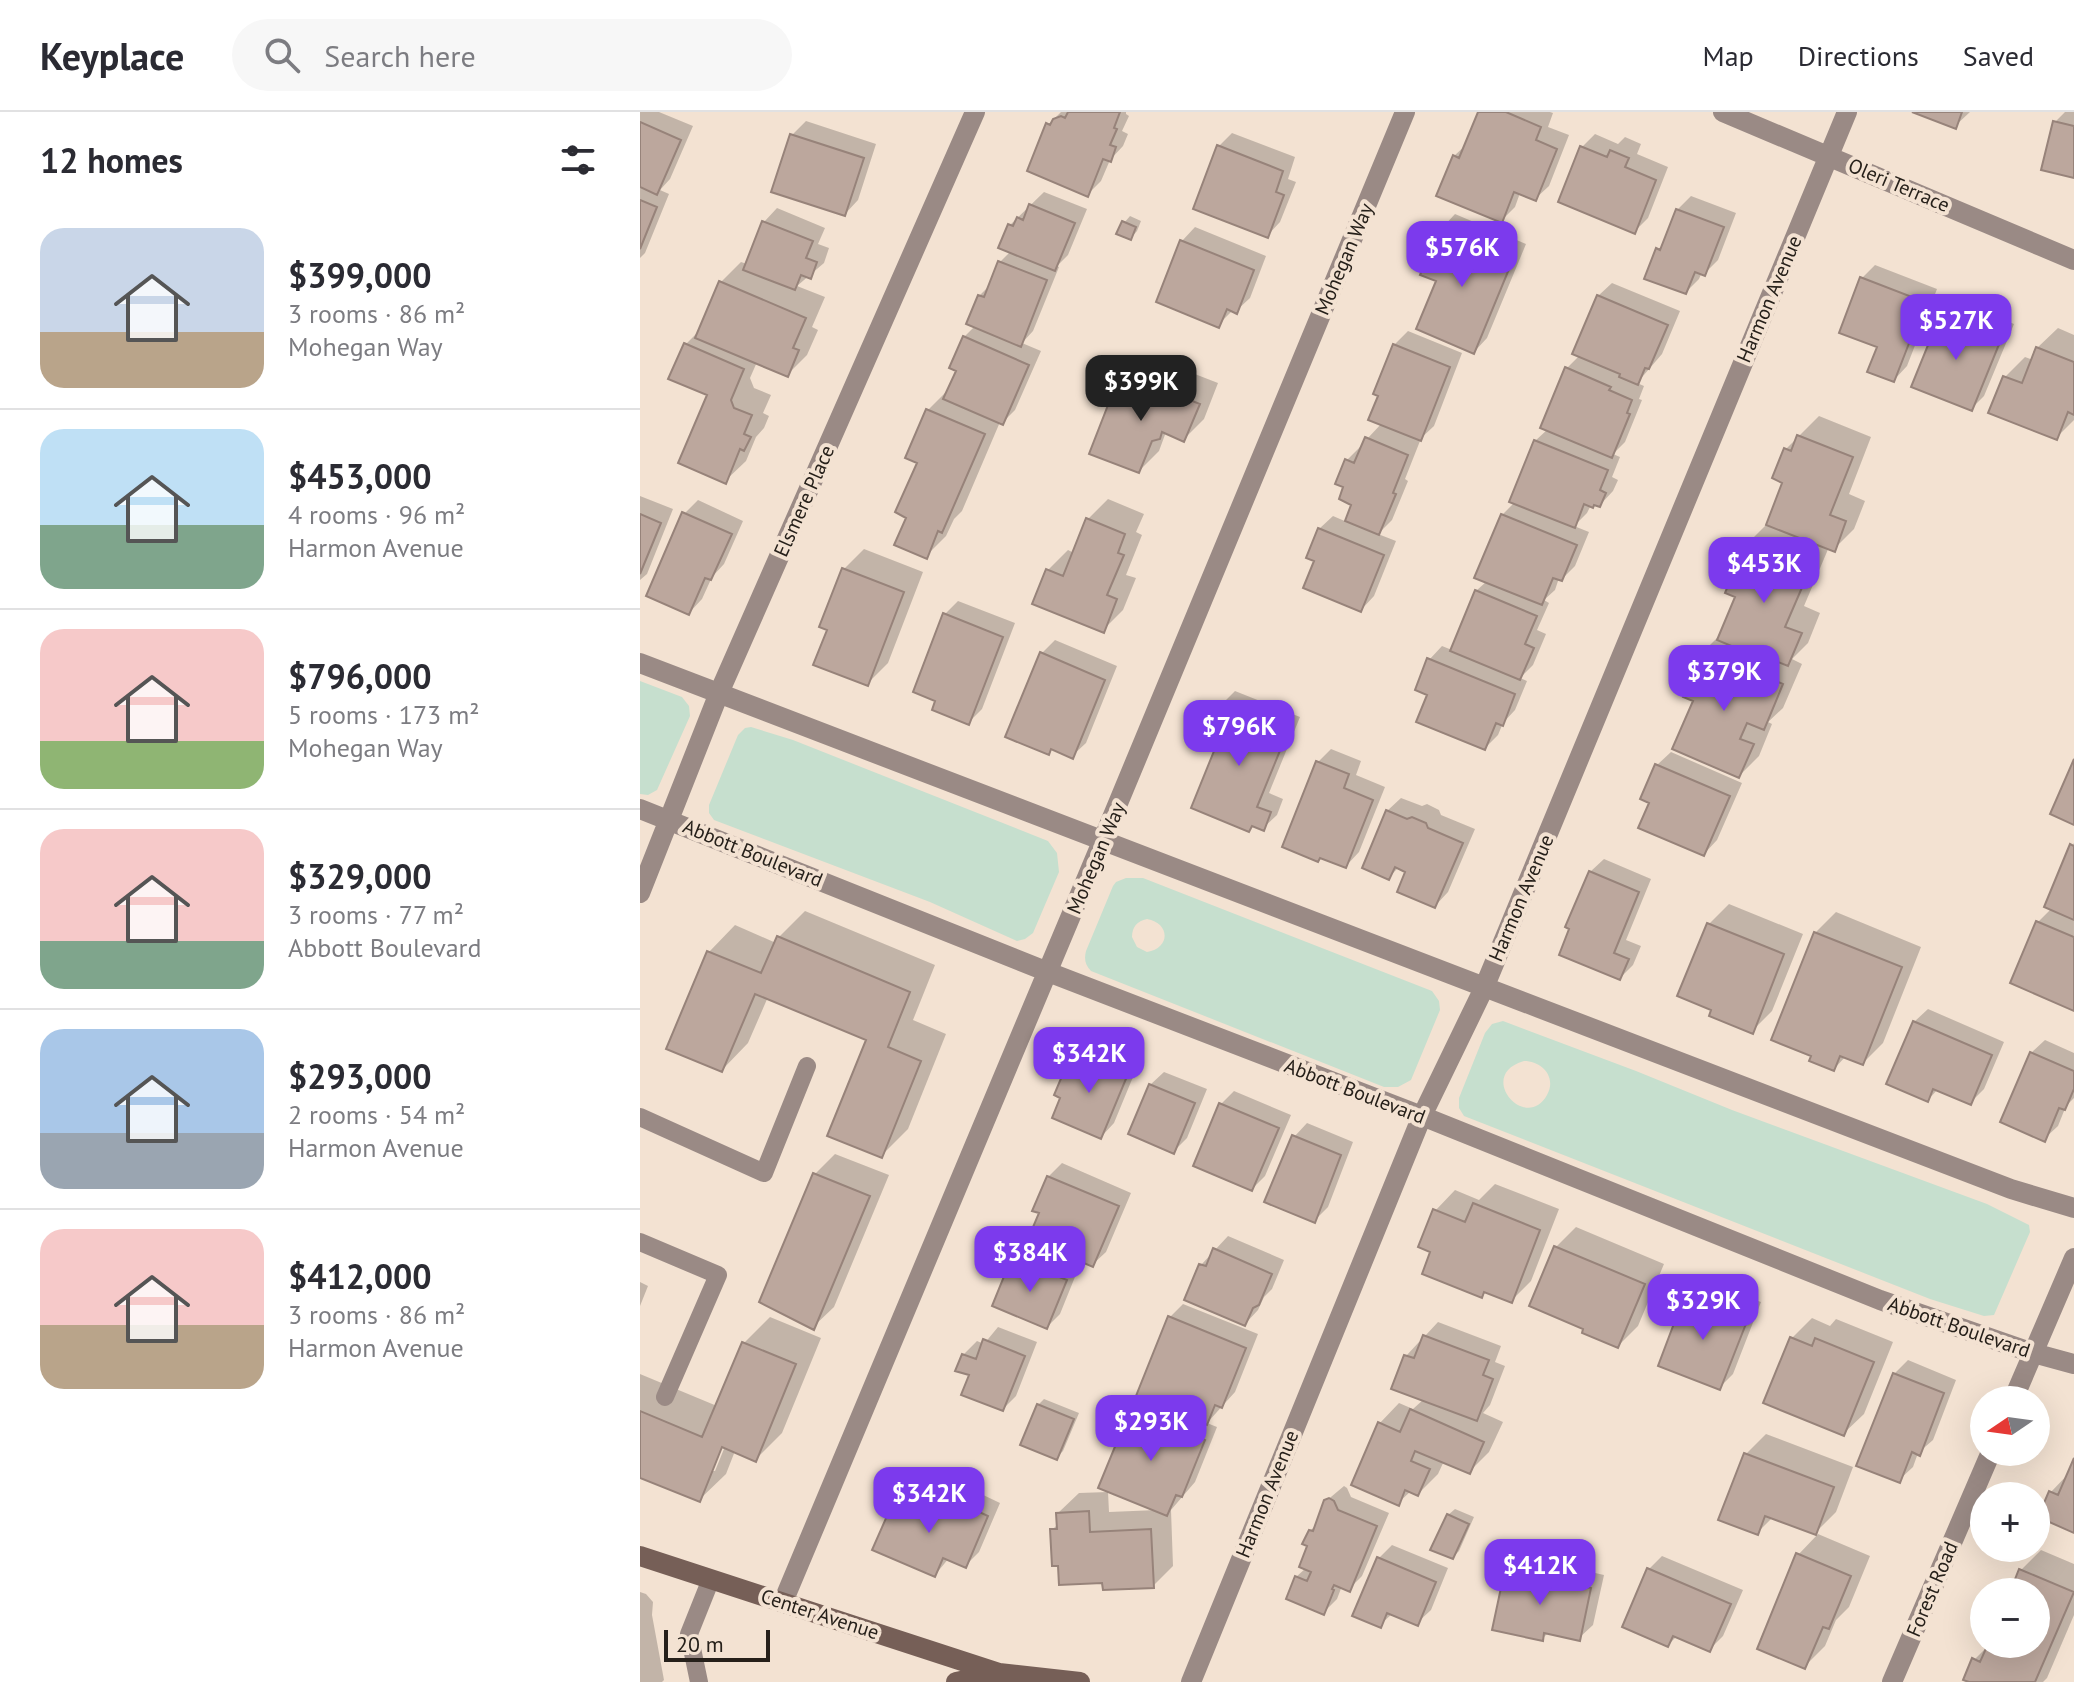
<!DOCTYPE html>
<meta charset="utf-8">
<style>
body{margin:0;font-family:"PT Sans",sans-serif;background:#f7f7f7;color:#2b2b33;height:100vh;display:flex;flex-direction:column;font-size:30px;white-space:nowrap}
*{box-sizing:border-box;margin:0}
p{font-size:26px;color:#7c7c81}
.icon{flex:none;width:44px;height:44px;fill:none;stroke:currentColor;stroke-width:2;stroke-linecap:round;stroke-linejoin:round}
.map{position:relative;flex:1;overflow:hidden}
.details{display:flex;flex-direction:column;background:#fff;width:640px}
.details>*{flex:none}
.needle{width:52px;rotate:257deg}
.tools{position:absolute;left:1330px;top:1274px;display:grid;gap:16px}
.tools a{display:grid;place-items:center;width:80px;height:80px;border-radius:50%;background:#fff;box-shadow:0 8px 32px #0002;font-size:40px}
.scale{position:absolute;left:24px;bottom:20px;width:106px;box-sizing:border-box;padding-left:8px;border:4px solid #26201a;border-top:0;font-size:22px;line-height:28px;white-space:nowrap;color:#26201a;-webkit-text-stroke:6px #f3e2d2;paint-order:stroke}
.price{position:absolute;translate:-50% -68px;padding:0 18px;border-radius:16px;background:#7c3aed;color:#fff;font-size:26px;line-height:52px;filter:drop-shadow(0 2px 4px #0008)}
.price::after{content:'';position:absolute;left:50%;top:48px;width:24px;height:18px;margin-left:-12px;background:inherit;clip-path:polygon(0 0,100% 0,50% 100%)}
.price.current{background:#222;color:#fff}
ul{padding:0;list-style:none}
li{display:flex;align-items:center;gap:24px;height:200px;padding:0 40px}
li+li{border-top:2px solid #e1e1e2}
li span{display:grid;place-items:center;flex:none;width:224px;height:160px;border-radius:24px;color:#555}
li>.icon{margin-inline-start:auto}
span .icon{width:96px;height:96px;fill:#fffc;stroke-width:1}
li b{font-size:34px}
h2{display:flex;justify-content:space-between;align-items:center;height:96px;padding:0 40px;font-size:34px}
header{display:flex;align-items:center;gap:48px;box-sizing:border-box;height:112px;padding:0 40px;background:#fff;border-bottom:2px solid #e1e1e2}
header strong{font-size:38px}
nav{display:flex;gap:44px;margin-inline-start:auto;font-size:28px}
.search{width:560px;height:72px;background:#f7f7f7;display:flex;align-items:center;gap:20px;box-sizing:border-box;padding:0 28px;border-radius:44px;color:#7c7c81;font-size:30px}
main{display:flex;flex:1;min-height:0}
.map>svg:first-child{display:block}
</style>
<header>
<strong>Keyplace</strong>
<div class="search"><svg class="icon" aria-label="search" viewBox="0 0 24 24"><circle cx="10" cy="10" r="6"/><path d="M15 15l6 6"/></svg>Search here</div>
<nav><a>Map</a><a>Directions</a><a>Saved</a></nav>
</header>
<main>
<section class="details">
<h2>12 homes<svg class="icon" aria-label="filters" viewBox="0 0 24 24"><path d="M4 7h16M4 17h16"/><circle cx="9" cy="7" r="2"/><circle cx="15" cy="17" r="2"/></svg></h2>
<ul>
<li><span style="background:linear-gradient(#c9d6e8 65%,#b9a48a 0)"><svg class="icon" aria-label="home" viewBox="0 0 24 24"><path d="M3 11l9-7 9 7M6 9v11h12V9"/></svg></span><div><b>$399,000</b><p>3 rooms · 86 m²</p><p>Mohegan Way</p></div></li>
<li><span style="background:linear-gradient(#bfe0f5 60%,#7fa58c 0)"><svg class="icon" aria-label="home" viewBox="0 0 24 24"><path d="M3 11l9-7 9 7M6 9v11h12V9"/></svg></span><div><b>$453,000</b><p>4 rooms · 96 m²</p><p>Harmon Avenue</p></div></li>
<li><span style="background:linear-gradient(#f6c9c9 70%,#8fb573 0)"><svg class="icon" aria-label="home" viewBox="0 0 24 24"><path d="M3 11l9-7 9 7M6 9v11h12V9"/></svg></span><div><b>$796,000</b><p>5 rooms · 173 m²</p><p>Mohegan Way</p></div></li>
<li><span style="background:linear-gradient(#f6c9c9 70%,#7fa58c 0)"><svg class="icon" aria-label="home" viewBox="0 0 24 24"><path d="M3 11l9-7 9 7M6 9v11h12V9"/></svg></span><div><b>$329,000</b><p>3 rooms · 77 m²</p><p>Abbott Boulevard</p></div></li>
<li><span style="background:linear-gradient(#a9c7e8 65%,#9aa5b1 0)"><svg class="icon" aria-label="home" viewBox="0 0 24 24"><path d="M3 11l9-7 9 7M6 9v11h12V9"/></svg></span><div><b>$293,000</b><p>2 rooms · 54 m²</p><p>Harmon Avenue</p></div></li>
<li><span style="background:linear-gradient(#f6c9c9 60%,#b9a48a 0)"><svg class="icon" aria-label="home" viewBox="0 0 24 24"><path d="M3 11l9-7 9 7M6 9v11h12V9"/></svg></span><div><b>$412,000</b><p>3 rooms · 86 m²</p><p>Harmon Avenue</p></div></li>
</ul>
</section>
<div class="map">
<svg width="1434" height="1570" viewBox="0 0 1434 1570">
<rect width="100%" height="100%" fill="#f3e2d2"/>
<!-- green -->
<path fill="#c6dfce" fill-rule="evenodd" d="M0,569L42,585L49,594L50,604L17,678L8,683L0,682Z
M111,615L153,628L408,729L417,741L419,760L393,821L385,827L377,829L290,790L74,708L69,701V693L98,623L105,616Z
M486,766H503L792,879L799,889L800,898L771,968L758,975H744L451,859C445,853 444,847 446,839L473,774L476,770ZM507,807C530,811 531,836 507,840L497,835L492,825C492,815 497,809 507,807Z
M863,909L996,959L1092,998L1347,1092L1389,1113L1390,1120L1354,1203L1344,1204L1290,1187L824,1004L819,996V986L845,921L852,912ZM884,949C902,949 917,965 907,983C886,1021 835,963 884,949Z"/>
<!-- shadow -->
<path fill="#0003" fill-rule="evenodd" d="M0,0H19L53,14L30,67L20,78L29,82L5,141L0,146Z
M421,0H486V2L489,4L482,19L488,22L483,34L470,48L461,69L448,82L408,13Z
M840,0H910L913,1L908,15L929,23L909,74L895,87L880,81L875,95L861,109L814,44L828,31Z
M1278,0H1330L1315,14Z
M1425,0H1434V64L1415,10Z
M166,9L236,32L218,88L205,102L134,79L152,23Z
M592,21L655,45L648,67L656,70L640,110L627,124L579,34Z
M955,22L978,32L985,25L1001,32L997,42L1028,55L1008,106L995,119L942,35Z
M404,80L447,97L428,143L417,154L419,155L393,219L382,231L401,239L375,298L362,311L360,310L322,399L314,407L306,424L286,444L269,405L279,350L268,345L288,298L308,278L319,258L324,225L335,214L339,184L351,172L360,150L371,139L370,113Z
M1051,84L1096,101L1078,148L1065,161L1062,160L1059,167L1046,180L1018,138L1025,130L1037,98Z
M137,96L185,116L178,132L189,136L184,151L157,174L185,185L172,215L178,218L167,243L147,263L117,250L110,266L114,276L131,283L123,301L129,304L124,316L116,325L106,349L85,369L70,282L46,232L61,217L81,170L101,150L107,152L124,110Z
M815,102L886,132L847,226L834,240L798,168L783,162L802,116Z
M490,104L501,109L497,119L491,126L484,111Z
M555,115L626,144L610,186L596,199L593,198L578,213L518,189L542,129Z
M1235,153L1297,177L1267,254L1254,268L1239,234L1222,166Z
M972,171L1040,199L1022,242L997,271L1004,274L999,287L1002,288L985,330L973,342L980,345L972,365L978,368L973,379L960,393H951L947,401L934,414L949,420L935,454L922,467L919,466L915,478L904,488L909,491L897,518L906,522L893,553L880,566L887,569L875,598L863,611L858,623L845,636L789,582V548L802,534L812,538L836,479L847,469L862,403L875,390L895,329L908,317L926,257L940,243L958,184Z
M1316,188L1374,212L1344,284L1331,297L1303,202Z
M1418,216L1434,223V308L1416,326L1365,265L1385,245L1393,248L1397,236Z
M768,219L822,241L794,314L778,329H780L765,367L768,369L752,408L738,422L756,429L734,484L721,498L676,448L679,417L693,404L707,410L714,392L706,374L707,348L720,335L723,336L727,327L742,311L740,283L754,233Z
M511,245L578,271L564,307L544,327L526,320L519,339L499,359L472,289L488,273L491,265Z
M1179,304L1231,325L1209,382L1225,389L1214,417L1194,437L1189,435L1164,494L1180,501L1168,531L1152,547L1162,552L1143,596L1128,610L1132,612L1119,644L1099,664L1055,588L1064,539L1082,521L1097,484L1108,431L1128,411L1145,369L1146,337Z
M0,384L33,397L7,462L0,468Z
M468,387L504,402L496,420L502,423L486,463L496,466L483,498L463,518L408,458L428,438L434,441L448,407Z
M58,388L103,409L84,452L72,465L62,487L49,501L44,402Z
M224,437L283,460L248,551L227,572L189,517L204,457Z
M318,489L375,511L342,597L329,610L305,502Z
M415,528L477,554L446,631L432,644L413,636L408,641L402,541Z
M595,579L660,605L629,681L643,687L637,703L623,716L614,712L609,718L577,638L582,592Z
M691,637L721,649L716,663L745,675L719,740L706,754L678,650Z
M1031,640L1102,671L1077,728L1064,742L1012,690L1003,686L1017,653Z
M761,686L782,694L787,692L799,698L801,703L835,717L808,780L795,794L768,759L759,755L749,765L747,699Z
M1434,731V897L1398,810L1412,796L1432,734Z
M964,747L1011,767L986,828L1001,834L993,853L980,866L932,816L950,760Z
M1089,792L1163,822L1132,899L1112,919L1069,812Z
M165,799L295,853L273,908L306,922L268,1017L241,1044L229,927L128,885L108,931L82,958L69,840L95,813L136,831L138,826Z
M1196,800L1281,835L1243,931L1223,951L1206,944L1194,957L1175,821Z
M1288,897L1364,930L1344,977L1330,991L1298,977L1288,988L1274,910Z
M1405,928L1434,941V986L1426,994L1418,1014L1404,1027L1391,941Z
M454,929L500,948L474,1011L461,1025L423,985L427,958Z
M524,960L567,977L547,1026L534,1039L510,973Z
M594,979L651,1003L625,1064L612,1077L581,992Z
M667,1011L713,1030L688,1095L675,1108L654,1025Z
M195,1042L249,1063L194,1195L173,1215L175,1062Z
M422,1051L491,1081L466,1140L452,1153L402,1100L408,1065Z
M855,1072L919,1097L891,1169L871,1189L847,1179L842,1184L793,1139L795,1099L815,1078L839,1088Z
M936,1115L1024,1152L998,1214L978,1234L916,1135Z
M588,1124L644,1148L632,1177L624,1185L618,1198L605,1212L561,1153Z
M394,1136L439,1155L420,1202L407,1215L369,1158L382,1145L385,1146Z
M0,1170L8,1174L0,1194Z
M1059,1173L1083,1182L1087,1178L1121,1190L1093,1262L1080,1275L1046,1186Z
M543,1192L618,1222L595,1280L567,1311L577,1315L555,1370L531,1398L533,1454L513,1474L464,1469L420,1451L412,1418L419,1411L418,1401L439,1381L468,1380L469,1400L517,1398L492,1299L506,1285L530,1205Z
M130,1205L181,1226L142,1321L116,1347L95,1339L86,1362L59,1388L0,1363V1262L77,1294L104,1231ZM84,1325L88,1327L75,1359H71Z
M1172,1206L1190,1214L1196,1207L1253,1230L1224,1302L1203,1322L1151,1227Z
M798,1210L861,1234L855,1250L865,1254L850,1293L843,1301L863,1310L849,1340L829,1360L804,1349L798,1362L778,1382L771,1379L758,1391L739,1312L759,1291L773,1297L784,1287L766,1244L779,1230L782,1231L785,1224Z
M358,1215L397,1230L376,1284L363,1297L331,1262L323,1243L337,1229L344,1232Z
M1268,1248L1316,1268L1293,1328L1278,1341L1273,1355L1259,1368L1254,1262Z
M404,1287L439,1301L423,1339L416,1346L398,1293Z
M1126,1322L1213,1355L1196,1400L1176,1420L1133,1405L1118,1420L1106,1342Z
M1434,1351V1418L1411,1380L1430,1360Z
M273,1367L326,1391L337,1380L360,1391L339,1440L325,1454L309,1446L295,1463L260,1381Z
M704,1374L707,1376L711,1385L749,1401L722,1464L709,1477L702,1474L697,1487L684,1500L656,1465L666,1456L670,1419L677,1412L685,1390Z
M815,1397L834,1405L819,1439L813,1445L808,1403Z
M1178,1422L1230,1444L1209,1495L1196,1508L1185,1534L1165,1554L1158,1443Z
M752,1433L808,1456L791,1498L777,1511L753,1501L740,1513L739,1446Z
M1401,1438L1434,1452V1503L1407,1566L1403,1570H1334V1548L1350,1532H1396V1480H1371L1381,1458Z
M881,1444L964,1463L953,1513L939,1526L909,1520L902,1527L867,1458Z
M1022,1444L1103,1478L1083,1524L1070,1537L1037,1524L1028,1533L1009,1457Z
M0,1480L6,1482L13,1490L12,1503L24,1568L22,1570H0Z"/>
<!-- building -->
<path fill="#bca79d" stroke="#97837a" stroke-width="2" d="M428,0H480L474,16L477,17L470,33L476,35L471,50L463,47L448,85L387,59L406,11L410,13L413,7L421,4L425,6Z
M838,0H866L901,15L896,28L917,37L896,89L874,80L862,111L796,84L813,43L819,46Z
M1272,0H1322L1316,17Z
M1413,9L1434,14V66L1401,58Z
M0,10L41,28L17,83L0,75Z
M150,22L224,46L205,104L131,80Z
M577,33L643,59L636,80L644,83L628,126L553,97Z
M940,34L967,45L970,38L989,46L985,55L1016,68L995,122L918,90Z
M0,88L17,95L0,137Z
M389,92L435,111L415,159L358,136L368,112L373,114L377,105L383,108Z
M1036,97L1084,115L1065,164L1055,160L1046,182L1004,167L1016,136L1020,138Z
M122,109L173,129L166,146L177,150L171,167L161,163L155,178L103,158Z
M482,109L496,115L491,128L476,122Z
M800,115L874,145L834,242L776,217L796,169L780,163Z
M540,128L614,158L597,202L587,197L579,216L516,190Z
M358,149L407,168L381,235L326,212L338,183L344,185Z
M1220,165L1285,190L1254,270L1227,260L1237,235L1199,221Z
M79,169L166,206L153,236L159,238L148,265L55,226Z
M957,183L1028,213L1009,257L1005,256L998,273L979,265L980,262L932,242Z
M1301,201L1362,225L1332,299L1271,275Z
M323,224L389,253L363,313L303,287L316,259L309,256Z
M44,231L104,257L91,288L94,296L112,303L104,322L111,325L104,339L100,337L86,372L38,351L67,283L28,267Z
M753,232L810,255L781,329L728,308L738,284L733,282Z
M1396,235L1434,250V303L1428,300L1417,328L1348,301L1363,264L1382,271Z
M925,255L971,275L969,278L992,288L987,301L990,302L972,346L900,316Z
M489,264L560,292L544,330L522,320L520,327L512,329L499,361L449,342L470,288L479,291Z
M286,297L345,322L302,421L298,419L287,447L254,433L266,406L255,400L277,351L265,346Z
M1157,323L1213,345L1190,403L1206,409L1195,440L1126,413L1142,371L1132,366L1144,336L1151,339Z
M725,325L768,343L753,381L756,382L739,423L705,409L711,393L699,387L703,375L695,372L705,347L714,351Z
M894,328L968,358L960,378L966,381L960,395L954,393L953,396L944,392L935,416L869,390Z
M42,400L92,422L71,468L65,466L49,503L6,484Z
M0,402L21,411L0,462Z
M861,402L937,433L922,469L913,466L902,493L834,466Z
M446,406L485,422L478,441L484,443L467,483L477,487L464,521L392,492L406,457L423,464Z
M678,416L744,443L721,500L663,476L674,449L666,446Z
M1106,430L1170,457L1145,515L1162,521L1148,554L1133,548L1132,551L1077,528L1095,485L1085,481Z
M202,456L264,480L228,574L173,553L187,518L179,515Z
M835,478L897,504L885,532L894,536L880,568L810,539Z
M303,501L363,525L329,613L292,598L295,589L273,580Z
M1062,538L1143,572L1124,618L1107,611L1100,627L1114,632L1099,666L1032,637L1053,589L1043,585Z
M400,540L465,568L433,647L411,637L409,643L365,625Z
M787,546L875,582L863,614L856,611L845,638L776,610L787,583L775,578Z
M580,591L648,619L617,695L631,700L624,719L612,714L609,720L551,696L574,639L562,634Z
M1434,647V713L1410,702Z
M676,649L709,662L704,676L733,688L706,756L680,746L678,750L642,735Z
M1015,652L1090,684L1064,744L998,716L1009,691L1000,687Z
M746,698L767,707L772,705L786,711L788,716L823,731L795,796L757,780L765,760L755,755L749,768L722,756Z
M1430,732L1434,734V808L1404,795Z
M949,759L999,780L974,841L989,847L980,868L919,843L929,817L925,815Z
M1396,809L1434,825V899L1370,871Z
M1067,811L1144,842L1113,922L1069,904L1071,898L1037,884Z
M1174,820L1262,855L1223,953L1200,944L1194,959L1169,949L1171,944L1131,928Z
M137,824L270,880L248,935L281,949L242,1046L187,1024L226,928L115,882L82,960L26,937L67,839L121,861Z
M1273,909L1352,943L1331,993L1293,977L1288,990L1246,972Z
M1390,940L1434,959V977L1425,998L1419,996L1405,1030L1360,1010Z
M439,941L488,962L461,1027L412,1006L420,986L414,983L425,957L431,959Z
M509,972L555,991L534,1042L488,1022Z
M579,991L639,1016L612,1079L553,1054Z
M652,1023L701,1043L675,1111L624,1090Z
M173,1061L230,1084L174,1218L119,1190Z
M407,1064L479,1094L453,1155L388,1127L399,1101L392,1099Z
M833,1091L900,1118L872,1191L844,1180L842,1186L782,1162L790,1140L778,1135L793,1097L825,1110Z
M914,1134L1005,1172L978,1236L942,1221L943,1217L889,1194Z
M573,1136L632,1162L619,1193L613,1196L605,1214L544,1188L559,1152L566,1154Z
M379,1149L427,1168L407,1217L352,1194L367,1157L375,1160Z
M1044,1185L1070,1195L1072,1190L1109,1204L1080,1278L1018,1254Z
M528,1204L606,1236L582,1296L575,1293L567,1313L496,1284Z
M783,1223L849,1248L843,1263L853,1267L837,1309L751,1277L764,1243L774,1246Z
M1150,1225L1172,1234L1175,1226L1234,1250L1204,1324L1123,1291Z
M343,1227L385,1244L363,1299L321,1283L329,1263L315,1259L322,1242L336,1247Z
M102,1230L156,1252L116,1350L82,1335L60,1390L0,1366V1299L62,1325Z
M1253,1261L1304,1281L1280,1344L1272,1340L1260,1371L1216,1354Z
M397,1292L434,1307L417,1348L380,1333Z
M770,1297L844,1330L830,1362L775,1339L771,1349L790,1357L778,1384L765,1378L759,1394L711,1373L738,1310L760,1320Z
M490,1298L565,1328L542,1385L536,1383L527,1404L458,1376Z
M1104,1341L1194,1375L1176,1423L1125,1404L1118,1423L1078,1408Z
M1434,1346V1421L1398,1405L1409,1379L1418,1383Z
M258,1379L316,1405L322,1392L348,1404L326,1456L303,1446L295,1465L232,1438Z
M689,1386L694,1389L698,1398L737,1414L710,1480L694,1473L692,1477L694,1478L684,1503L646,1487L655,1464L667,1469L671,1460L659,1455L667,1434L662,1432L669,1418L673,1419L684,1388Z
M449,1399L450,1420L511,1417L514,1476L463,1478L462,1471L419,1473L418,1454H412L410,1417H417L416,1401Z
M807,1402L829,1412L813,1447L790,1438Z
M1156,1441L1211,1464L1189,1517L1183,1515L1165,1557L1117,1537Z
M737,1445L796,1470L778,1514L747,1501L741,1516L712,1504Z
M1007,1456L1091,1492L1070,1540L1033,1524L1028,1535L982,1515Z
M865,1457L951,1476L940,1529L904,1521L903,1529L852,1518Z
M1379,1457L1434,1480L1395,1570H1329L1323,1568L1332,1546L1340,1550L1348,1532H1396V1480H1370Z"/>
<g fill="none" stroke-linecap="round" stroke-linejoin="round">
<!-- service -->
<path stroke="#9a8a85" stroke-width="18" d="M0,1005L124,1061L167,954
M0,1130L78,1163L25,1285
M59,1570L49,1522L71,1467"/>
<!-- minor -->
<path stroke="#9a8a85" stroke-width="20" d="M1083,0L1434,148
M0,551C458,725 914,903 1371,1077L1434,1096
M0,697L408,860L782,1004L1240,1188L1393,1241L1434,1252
M0,781L79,581L335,0
M1373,1288L1434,1146
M143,1490L469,713L765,0
M551,1570L782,1004L844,876L1207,0
M1252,1570L1351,1340"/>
<!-- secondary -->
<path stroke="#765f57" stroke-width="20" d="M0,1444L359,1561
M316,1570L359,1561L440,1570"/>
</g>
<g text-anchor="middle" stroke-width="8" stroke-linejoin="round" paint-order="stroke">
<!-- street labels -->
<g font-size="20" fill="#26201a" stroke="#f3e2d2">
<text transform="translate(1259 73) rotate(23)" y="7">Oleri Terrace</text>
<text transform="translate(704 147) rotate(-67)" y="7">Mohegan Way</text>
<text transform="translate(1129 187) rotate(-67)" y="7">Harmon Avenue</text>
<text transform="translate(164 389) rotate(-66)" y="7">Elsmere Place</text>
<text transform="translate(113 741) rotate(22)" y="7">Abbott Boulevard</text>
<text transform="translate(456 746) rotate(-67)" y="7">Mohegan Way</text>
<text transform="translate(881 786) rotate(-67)" y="7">Harmon Avenue</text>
<text transform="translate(715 979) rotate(21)" y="7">Abbott Boulevard</text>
<text transform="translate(1319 1215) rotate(19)" y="7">Abbott Boulevard</text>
<text transform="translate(627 1382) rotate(-68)" y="7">Harmon Avenue</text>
<text transform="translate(1292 1477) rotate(-67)" y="7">Forest Road</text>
<text transform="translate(180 1502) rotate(18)" y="7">Center Avenue</text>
</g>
</g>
</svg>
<div class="tools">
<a><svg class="needle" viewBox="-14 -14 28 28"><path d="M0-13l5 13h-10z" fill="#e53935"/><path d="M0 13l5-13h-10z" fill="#7c7c81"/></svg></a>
<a>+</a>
<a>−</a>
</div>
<div class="scale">20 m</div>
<b class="price" style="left:822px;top:177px">$576K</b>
<b class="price" style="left:1316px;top:250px">$527K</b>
<b class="price current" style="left:501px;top:311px">$399K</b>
<b class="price" style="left:1124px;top:493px">$453K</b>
<b class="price" style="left:1084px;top:601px">$379K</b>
<b class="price" style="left:599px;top:656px">$796K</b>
<b class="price" style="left:449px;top:983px">$342K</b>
<b class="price" style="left:390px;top:1182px">$384K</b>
<b class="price" style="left:1063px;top:1230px">$329K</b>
<b class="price" style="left:511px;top:1351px">$293K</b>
<b class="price" style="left:289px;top:1423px">$342K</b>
<b class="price" style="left:900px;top:1495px">$412K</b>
</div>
</main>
